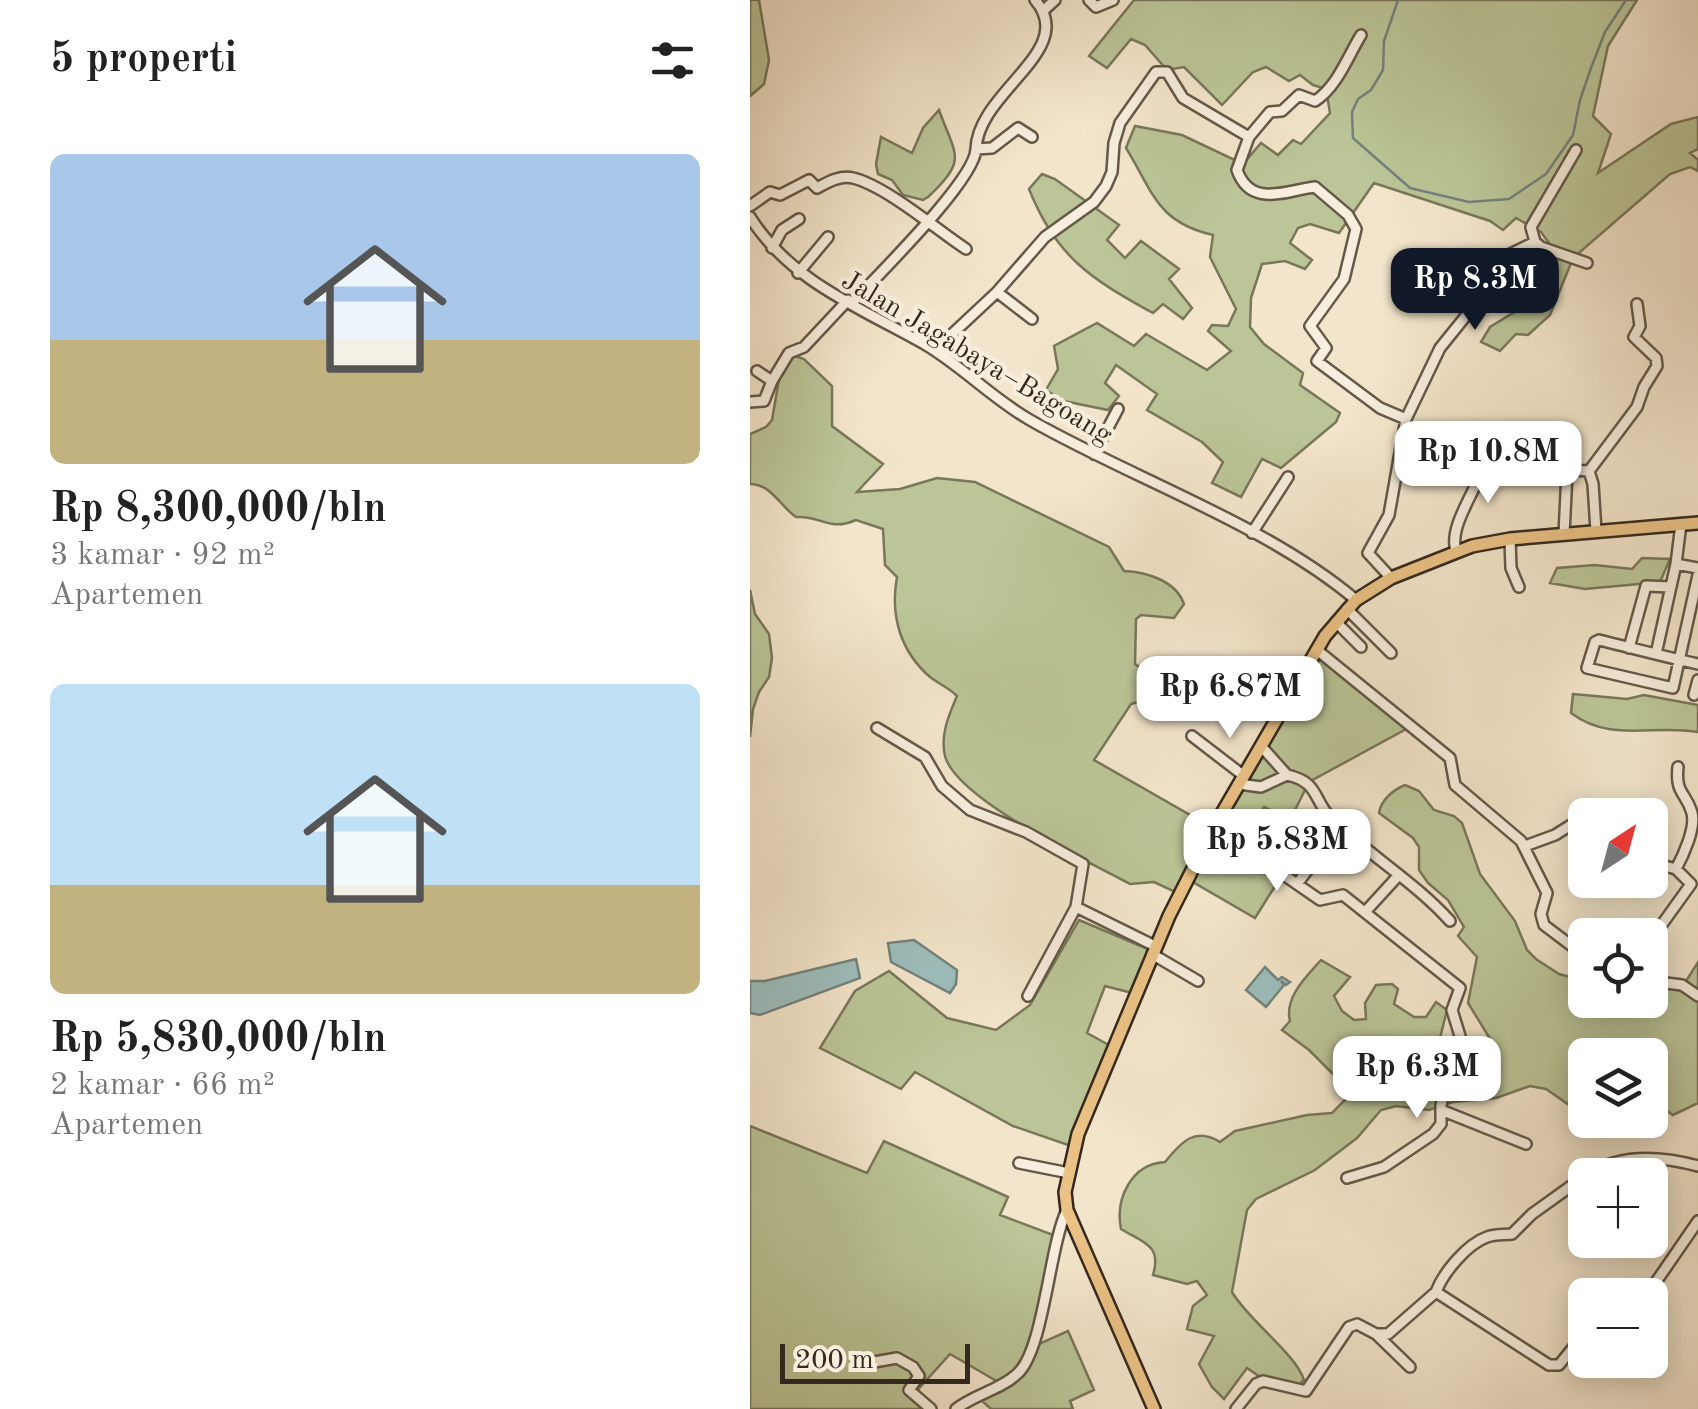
<!DOCTYPE html>
<html lang="id">
<meta charset="utf-8">
<style>
body{margin:0;font-family:"Old Standard TT",serif;background:#f6f6f6;color:#222;height:100vh;display:flex;flex-direction:column;font-size:38px;white-space:nowrap}
*{box-sizing:border-box;margin:0}
p{font-size:32px;color:#767676}
.icon{flex:none;width:55px;height:55px;fill:none;stroke:currentColor;stroke-width:2;stroke-linecap:round;stroke-linejoin:round}
.map{position:relative;flex:1;overflow:hidden}
.sheet{display:flex;flex-direction:column;background:#fff;width:750px}
.sheet>*{flex:none}
.needle{width:65px;rotate:36deg}
.buttons{position:absolute;left:818px;top:798px;display:grid;gap:20px}
.buttons a{display:grid;place-items:center;width:100px;height:100px;border-radius:15px;background:#fff;box-shadow:0 5px 25px #0003;font-size:50px}
.scale{position:absolute;left:30px;bottom:25px;width:190px;box-sizing:border-box;padding-left:10px;border:5px solid #34291e;border-top:0;font-size:28px;line-height:35px;white-space:nowrap;color:#34291e;-webkit-text-stroke:8px #f7eedd;paint-order:stroke}
.price{position:absolute;translate:-50% -85px;padding:0 22px;border-radius:20px;background:#fff;color:#222;font-size:32px;line-height:65px;filter:drop-shadow(0 2px 5px #0008)}
.price::after{content:'';position:absolute;left:50%;top:60px;width:30px;height:22px;margin-left:-15px;background:inherit;clip-path:polygon(0 0,100% 0,50% 100%)}
.price.current{background:#111827;color:#fff}
ul{padding:0;list-style:none}
li{display:grid;align-content:center;gap:20px;height:530px;padding:0 50px}
li span{display:grid;place-items:center;height:310px;border-radius:15px;color:#555}
li>.icon{margin-inline-start:auto}
span .icon{width:180px;height:180px;fill:#fffc;stroke-width:1}
li b{font-size:42px}
h2{display:flex;justify-content:space-between;align-items:center;height:120px;padding:0 50px;font-size:42px}
main{display:flex;flex:1;min-height:0}
.map>svg:first-child{display:block}
</style>
<main>
<section class="sheet">
<h2>5 properti<svg class="icon" aria-label="filters" viewBox="0 0 24 24"><path d="M4 7h16M4 17h16"/><circle cx="9" cy="7" r="2"/><circle cx="15" cy="17" r="2"/></svg></h2>
<ul>
<li><span style="background:linear-gradient(#a9c7e8 60%,#c2b280 0)"><svg class="icon" aria-label="home" viewBox="0 0 24 24"><path d="M3 11l9-7 9 7M6 9v11h12V9"/></svg></span><div><b>Rp 8,300,000/bln</b><p>3 kamar · 92 m²</p><p>Apartemen</p></div></li>
<li><span style="background:linear-gradient(#bfe0f5 65%,#c2b280 0)"><svg class="icon" aria-label="home" viewBox="0 0 24 24"><path d="M3 11l9-7 9 7M6 9v11h12V9"/></svg></span><div><b>Rp 5,830,000/bln</b><p>2 kamar · 66 m²</p><p>Apartemen</p></div></li>
</ul>
</section>
<div class="map">
<svg width="948" height="1409" viewBox="0 0 948 1409">
<rect width="100%" height="100%" fill="#f3e5cb"/>
<filter id="stains"><feTurbulence type="fractalNoise" baseFrequency=".002" numOctaves="4"/><feColorMatrix values="0 0 0 0 .2 0 0 0 0 .09 0 0 0 0 .02 0 0 0 .5 -.17"/></filter>
<radialGradient id="worn" r=".72"><stop offset=".6" stop-color="#630" stop-opacity="0"/><stop offset="1" stop-color="#630" stop-opacity=".3"/></radialGradient>
<!-- green -->
<path fill="#bbc597" stroke="#78775a" stroke-width="2.5" d="M0,0H9L19,60L14,84L0,96Z
M384,0H887L858,46L843,116L861,134L848,173L921,124L948,117V149L940,153L948,160V171L940,167L920,174L823,258L800,315L778,335L766,334L750,351L731,342L740,327L766,311L807,254L791,232L766,218L753,230L740,221L624,183L589,233L560,224L548,228L540,243L562,260L555,269L535,261L512,264L501,298L500,327L514,344L553,373L550,385L590,413L586,422L531,468L512,459L491,497L462,483L473,462L452,442L397,410L407,394L366,365L355,383L369,396L358,410L314,401L296,390L308,369L304,346L347,323L384,346L396,334L457,370L481,351L458,331L462,325L478,326L486,309L460,257L463,235C406,222 403,191 376,148L385,126L432,135L493,164L511,143L528,155L543,140L551,144L580,113L576,89L563,85L550,75L539,81L516,67L503,72L472,105L434,67L417,70L395,45L381,39L357,68L339,56Z
M189,110C206,157 218,159 178,197L173,200L153,195L142,180L128,174L126,164L131,137L162,153L173,128Z
M292,174L305,179L369,225L357,240L375,258L391,241L429,269L419,279L442,308L433,319L413,304L403,313C341,279 306,257 279,189Z
M39,354L54,359L82,386V426L133,464L107,492L150,489L187,478L225,482L359,547L374,571C397,572 426,581 434,604L424,618L391,615L386,619L385,664L398,673L388,702L381,704L344,760L463,828L565,651L658,728L559,782L540,820L514,807L491,848L532,875L505,918L434,877L425,892L404,882L380,884C339,862 206,799 195,756C190,734 199,715 207,696C199,688 189,684 180,677C150,651 140,615 147,577L135,565L133,529L106,520C79,532 71,515 46,517C30,506 21,484 0,484V434L16,427L22,420L32,362Z
M892,558L920,559L910,582L835,589L800,583L807,568L845,565L882,569Z
M0,590L5,614L19,634L22,658L19,677L9,692L3,709L0,737Z
M823,694L877,699L894,695L948,705V732C902,724 861,743 821,713Z
M655,785L669,791L684,810L704,816L712,823L730,874L765,921L777,950L786,959L809,974L835,981V1000H900V990L933,986L948,962V1103L923,1115L900,1099V1055H835V1116L796,1089L780,1086L746,1098L703,1102L679,1110L646,1106L631,1110L607,1138L565,1170L506,1199L497,1210L482,1292C499,1321 546,1354 554,1380L548,1386L513,1379L497,1368L474,1399L462,1387L449,1364L464,1336L437,1329L443,1306L457,1295L447,1281L437,1284L403,1275C412,1245 394,1243 371,1229C365,1199 381,1164 415,1162C432,1141 445,1127 470,1142L485,1131L557,1115L582,1113L602,1093L559,1050L532,1030L540,1021C534,997 557,976 571,960L600,977L584,996L592,1011L604,1020L616,1019L615,1003L626,985L642,984L648,989L644,1004L664,1017H676L686,1002L697,1010L688,1046L703,1050L710,1034L721,1041L739,1037L718,1003L727,957L708,936L714,927L698,900L678,883L669,870V847L663,838L629,813C631,800 643,790 655,785Z
M329,920L405,952L390,995L355,986L337,1033L366,1049L318,1145L263,1126L165,1072L151,1089L70,1048L105,991L139,971L197,1018L246,1030L280,1005Z
M0,1126L117,1173L134,1141L258,1197L250,1215L306,1236L287,1345L318,1331L344,1390L320,1401L323,1409H241L232,1401L255,1386L200,1354L164,1394L181,1409H0Z"/>
<!-- water -->
<path fill="#9dbebd" stroke="#73827d" stroke-width="2.5" d="M164,940L207,970L206,984L200,993L141,962L138,943Z
M106,959L110,978L10,1015L0,1013V981H15Z
M515,967L528,980L532,977L540,982L536,985L531,981L534,985L516,1007L496,990Z"/>
<g fill="none" stroke-linecap="round" stroke-linejoin="round">
<!-- stream -->
<path stroke="#73827d" stroke-width="2.5" d="M648,0L634,41L633,70L621,90L608,99L602,112L603,138L660,188L719,202L759,199L796,174L823,135L830,100L841,68L855,32L876,0"/>
<!-- minor casing -->
<g stroke="#645849" stroke-width="14">
<path id="minor" d="M339,0L346,7L363,0
M293,11L305,0
M499,137L487,170C501,209 537,190 565,187L598,215L606,229L594,279L560,326L576,348L567,361L630,408L656,419
M226,149C228,91 329,50 285,0
M826,150L781,227L785,242L791,247L837,263
M0,206L20,192L30,195L59,180L67,188C78,182 90,175 103,178C136,186 187,230 216,249
M0,217C41,282 111,308 176,345C213,367 243,399 280,420C383,479 516,524 606,600
M22,248L32,230L49,219
M48,273L78,237
M247,292L282,319
M102,303C127,276 225,180 226,149L242,148L268,128L282,137
M185,350L247,292L295,237L344,202L356,186L362,172L364,143L370,123L406,72H417L433,98L499,137L520,112L532,111L549,95L565,101C587,87 597,58 611,35
M7,371L22,381L39,353L54,347L98,300
M0,402L14,401L22,381
M344,454L368,409
M839,471L887,407L894,387L907,366L906,358L884,337L890,326L887,304
M839,471L843,484L846,531
M502,533L538,477
M814,534L817,473L820,470L839,471
M760,539L761,568L769,587
M706,551C699,529 721,498 729,477H740L746,465
M926,564L948,568
M948,575L923,688L837,668L845,642L849,640C882,648 915,657 948,664
M641,578L618,553L639,515L656,419L690,348L740,286L752,258L785,242
M597,609L641,653
M586,622L611,647
M879,648L896,586L921,587
M567,650L700,758L705,785L771,841L797,893L791,914L794,925L835,956
M906,654L926,564L931,524
M944,695L948,680
M127,728L175,757L192,786L220,810L276,832L333,864L326,907L278,996
M442,736L494,776
M511,746L537,775
M489,784L511,787L537,775C569,782 563,799 580,817C617,854 665,882 700,921
M464,827L570,900L593,895L710,988L702,1010L710,1036L691,1105V1124L683,1134L634,1167L597,1178
M775,846L805,835L821,825L835,833
M900,862L926,869L941,884L900,941
M926,869C933,856 946,828 942,813C936,792 925,794 928,767
M547,884L591,826
M326,907L405,946
M616,911L648,876
M402,954L448,981
M900,981L932,985L948,996
M691,1110L776,1144
M269,1163L319,1173
M837,1175C870,1153 911,1156 948,1166
M686,1292C693,1273 717,1244 737,1237C745,1234 755,1235 762,1234L782,1214L835,1176
M897,1295L948,1221
M626,1334L660,1367
M124,1362L147,1358L163,1367L169,1376L159,1390L181,1409
M206,1409C225,1394 250,1390 267,1374C294,1351 299,1246 317,1210
M486,1409L506,1384L513,1381L556,1391L599,1327L607,1324L626,1334H638L686,1292L799,1365H809L835,1333"/>
</g>
<!-- major casing -->
<g stroke="#34291e" stroke-width="16">
<path id="major" d="M404,1409L317,1210L315,1192L328,1134L419,916L464,827L575,636L606,600L641,578L722,546L760,539L948,523"/>
</g>
<!-- minor -->
<use href="#minor" stroke="#f7eedd" stroke-width="9"/>
<!-- major -->
<use href="#major" stroke="#eac286" stroke-width="11"/>
</g>
<g text-anchor="middle" stroke-width="9" stroke-linejoin="round" paint-order="stroke">
<!-- street labels -->
<g font-size="28" fill="#34291e" stroke="#f7eedd">
<text transform="translate(228 356) rotate(31)" y="10">Jalan Jagabaya–Bagoang</text>
</g>
</g>
<rect width="100%" height="100%" filter="url(#stains)"/>
<rect width="100%" height="100%" fill="url(#worn)"/>
</svg>
<div class="buttons">
<a><svg class="needle" viewBox="-14 -14 28 28"><path d="M0-13l5 13h-10z" fill="#e53935"/><path d="M0 13l5-13h-10z" fill="#767676"/></svg></a>
<a><svg class="icon" aria-label="locate" viewBox="0 0 24 24"><circle cx="12" cy="12" r="6"/><path d="M12 2v4M12 18v4M2 12h4M18 12h4"/></svg></a>
<a><svg class="icon" aria-label="layers" viewBox="0 0 24 24"><path d="M12 4l9 5-9 5-9-5zM3 14l9 5 9-5"/></svg></a>
<a>+</a>
<a>−</a>
</div>
<div class="scale">200 m</div>
<b class="price current" style="left:725px;top:333px">Rp 8.3M</b>
<b class="price" style="left:738px;top:506px">Rp 10.8M</b>
<b class="price" style="left:480px;top:741px">Rp 6.87M</b>
<b class="price" style="left:527px;top:894px">Rp 5.83M</b>
<b class="price" style="left:667px;top:1121px">Rp 6.3M</b>
</div>
</main>
